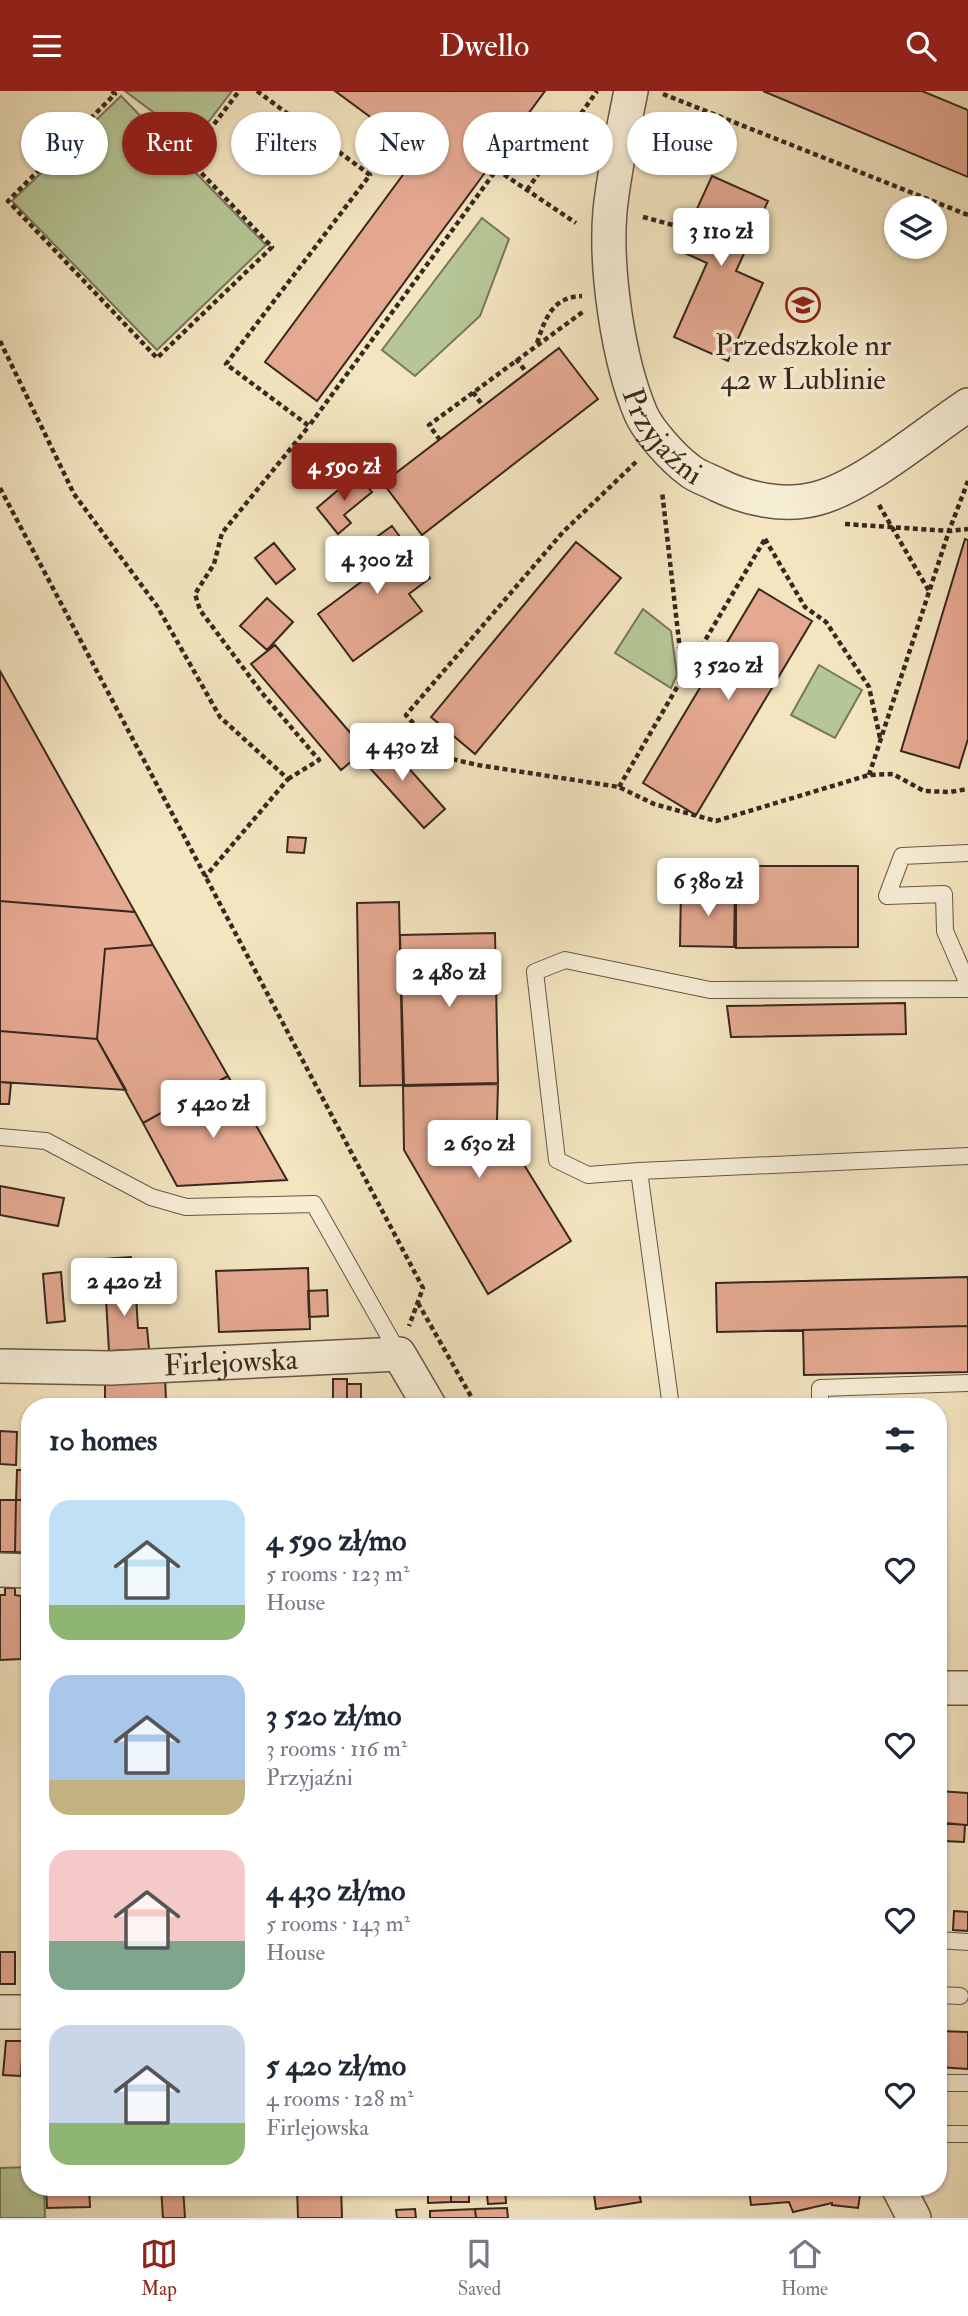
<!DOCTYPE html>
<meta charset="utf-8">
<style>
body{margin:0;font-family:"IM FELL Double Pica",serif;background:#f2f2f3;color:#1f2937;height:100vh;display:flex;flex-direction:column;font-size:26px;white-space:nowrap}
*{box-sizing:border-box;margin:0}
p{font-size:23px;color:#747a83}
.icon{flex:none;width:38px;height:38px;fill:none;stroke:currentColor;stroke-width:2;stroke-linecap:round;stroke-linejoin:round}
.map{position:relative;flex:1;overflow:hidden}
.details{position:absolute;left:21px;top:1307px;width:926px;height:798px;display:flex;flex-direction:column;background:#fff;border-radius:28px;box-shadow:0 2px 5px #0004}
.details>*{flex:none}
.banner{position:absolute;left:21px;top:21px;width:928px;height:63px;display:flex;gap:14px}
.buttons{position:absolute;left:884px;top:105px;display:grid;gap:14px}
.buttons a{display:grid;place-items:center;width:63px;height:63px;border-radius:50%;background:#fff;box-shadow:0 2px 5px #0004;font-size:35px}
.price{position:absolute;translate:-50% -60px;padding:0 16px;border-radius:7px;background:#fff;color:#222;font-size:23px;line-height:46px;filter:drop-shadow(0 2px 4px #0008)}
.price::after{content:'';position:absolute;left:50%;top:42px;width:21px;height:16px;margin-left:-10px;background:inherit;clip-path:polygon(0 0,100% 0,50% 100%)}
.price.active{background:#8f2418;color:#fff}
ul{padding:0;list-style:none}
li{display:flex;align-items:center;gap:21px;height:175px;padding:0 28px}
li span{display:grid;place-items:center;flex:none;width:196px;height:140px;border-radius:21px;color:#555}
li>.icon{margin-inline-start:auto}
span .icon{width:84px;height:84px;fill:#fffc;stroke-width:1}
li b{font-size:30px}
h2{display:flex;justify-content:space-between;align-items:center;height:84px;padding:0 28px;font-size:30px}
.tag{padding:0 24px;border-radius:32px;background:#fff;box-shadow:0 2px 5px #0004;font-size:24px;line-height:63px}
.tag.active{background:#8f2418;color:#fff}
header{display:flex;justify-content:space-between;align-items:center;height:91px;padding:0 28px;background:#8f2418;color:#fff;font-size:32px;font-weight:600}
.tab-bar{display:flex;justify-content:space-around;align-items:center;height:98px;border-top:2px solid #e0e1e3;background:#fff;font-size:19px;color:#747a83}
.tab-bar a{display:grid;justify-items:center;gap:4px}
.tab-bar .active{color:#8f2418}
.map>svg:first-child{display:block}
</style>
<header><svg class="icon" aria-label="menu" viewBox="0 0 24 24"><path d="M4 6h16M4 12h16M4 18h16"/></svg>Dwello<svg class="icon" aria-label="search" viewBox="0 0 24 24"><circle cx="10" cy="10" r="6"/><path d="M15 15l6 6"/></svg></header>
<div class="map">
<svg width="968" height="2127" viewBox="0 0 968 2127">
<rect width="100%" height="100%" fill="#f3e5c0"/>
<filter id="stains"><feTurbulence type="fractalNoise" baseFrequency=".00286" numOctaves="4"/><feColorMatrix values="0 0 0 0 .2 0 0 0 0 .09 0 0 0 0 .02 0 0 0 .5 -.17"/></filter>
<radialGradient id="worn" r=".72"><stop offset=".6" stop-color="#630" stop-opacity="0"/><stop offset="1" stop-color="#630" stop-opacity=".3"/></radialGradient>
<!-- green -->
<path fill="#b6c696" stroke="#77775a" stroke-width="2" d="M125,0H232L193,51Z
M121,5L266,154L157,259L12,110Z
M482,127L509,148L480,225L415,285L382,259Z
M643,518L671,540L677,584L671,597L615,562Z
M819,574L862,599L835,647L791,624Z
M30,2076V2096L44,2097L45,2127H0V2077Z"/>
<!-- building -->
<path fill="#e5a991" stroke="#38281e" stroke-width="2" d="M335,0H545L317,310L265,271L419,62Z
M763,0H922L968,19V86Z
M712,85L768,110L736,180L763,192L728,270L674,246L707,172L678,159Z
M559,257L598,308L422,444L383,392Z
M357,383L372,401L344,424L351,432L338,443L317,417Z
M392,435L430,487L409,503L422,520L353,570L318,523L369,485L353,463Z
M965,448L968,449V648L959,677L901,660Z
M576,451L621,487L475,663L431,626Z
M274,452L295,478L276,493L255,467Z
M759,498L812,530L696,724L643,692Z
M267,507L293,531L267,559L240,535Z
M275,554L365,659L341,679L251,573Z
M0,580L135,821L0,810Z
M381,646L445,718L424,737L360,666Z
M288,746L306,747L304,762L287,761Z
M736,775H858V856L736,857Z
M681,798L735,799L734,856L680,855Z
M0,810L135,821L153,854L105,858L97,948L0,940Z
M399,811L403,994L360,995L357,812Z
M495,842L498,992L404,994L400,844Z
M153,854L228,985L143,1032L97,948L105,858Z
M905,912L906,943L731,946L727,915Z
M0,940L97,948L126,999L0,991Z
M228,985L287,1089L177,1095L143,1032Z
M0,991L11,992L9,1013H0Z
M498,993L497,1030L571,1150L488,1203L404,1059L403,995Z
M0,1095L64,1107L58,1135L0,1124Z
M131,1166L133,1189L105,1191L104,1168Z
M308,1177L310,1238L219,1241L216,1180Z
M61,1181L65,1230L47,1232L43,1183Z
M968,1186V1235L717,1241L716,1192Z
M135,1189L138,1237H147L149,1258L109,1260L105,1191Z
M327,1199L328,1225L309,1226L308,1200Z
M968,1235V1281L804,1284L803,1239Z
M165,1285L166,1310L130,1312L129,1316H105V1287Z
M333,1288H347V1316H333Z
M347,1293H361V1316H347Z
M0,1340L17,1341L16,1374L0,1373Z
M17,1379H30V1409H16Z
M0,1409H16L15,1461H0Z
M16,1409H30V1462L15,1461Z
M5,1497H15V1504L21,1505V1568L0,1569V1504H5Z
M21,1505H30V1538H21Z
M21,1538H30V1562H21Z
M938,1700L968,1702V1734L938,1732Z
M938,1732H945L941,1782H938Z
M945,1732L965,1734L964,1751L943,1750Z
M954,1820L968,1821V1840L953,1839Z
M0,1861H15V1893H0Z
M938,1940L968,1941V1978L938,1976Z
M24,1944L30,1945V1986L21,1985Z
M6,1950H23L21,1985L3,1984Z
M46,2096H89L90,2116L47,2117Z
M161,2096H183L185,2127H163Z
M240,2096H286V2099L240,2100Z
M297,2096H341L342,2127H298Z
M428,2096H451V2111L428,2112Z
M451,2096H469V2111H451Z
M486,2096H505L506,2112L488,2113Z
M593,2096H638L641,2111L596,2118Z
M728,2096H849L861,2098L858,2117L832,2114V2112L793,2121L789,2111L751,2114L749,2098L729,2100Z
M507,2117L508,2127H476L475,2118Z
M415,2118L416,2127H397L396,2119Z
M475,2118L476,2127H430V2120Z"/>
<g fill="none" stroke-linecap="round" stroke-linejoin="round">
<!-- lane casing -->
<g stroke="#675746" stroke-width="18">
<path id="lane" d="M968,762L902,765L887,805L944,803L945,840L968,893
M0,1046L46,1050L151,1106L186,1116L314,1113L399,1263
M639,1080L588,1084L557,1069L535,881L565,869L710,899L968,898
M671,1316L639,1080L968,1065
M820,1316V1297L968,1292
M938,1849L968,1851
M938,1904L960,1905
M938,1992H968
M938,2043H968"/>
</g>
<!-- street casing -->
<g stroke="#675746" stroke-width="36">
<g id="street">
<path id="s1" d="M631,0C623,40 614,80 610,120C605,178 618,269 641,323C649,341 674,368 689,379C697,386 709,389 718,394C747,408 783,416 815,408C862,397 927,341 968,314"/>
<path id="s2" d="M0,1275L111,1277L399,1263L430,1316"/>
<path d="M0,1479L30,1480"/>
<path d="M938,1597H968"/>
<path d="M0,1921H30"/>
<path d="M898,2096L914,2127"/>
</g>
</g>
<!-- path -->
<path stroke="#38281e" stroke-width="4.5" stroke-dasharray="5 3.5" stroke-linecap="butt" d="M112,0L115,3L8,110L157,267L272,156L188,68L239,0
M257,0L370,84L226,273L309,335L497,78
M663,3L968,124
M490,74L576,132
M527,99L597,0
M643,126L688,138
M0,250L74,403L157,515L220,626L288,688L205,786
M537,252C545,228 552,206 582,205
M516,268L527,282
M473,301L483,315
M440,349L429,334L584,220
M636,371L563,441L406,624L443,666L478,674L619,696L654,713L716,730L869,684L893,683L924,700L950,701L968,698
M0,397L423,1197L409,1235
M879,414L929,500
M845,433L949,440L968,390
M765,448L805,516L826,531L869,596L880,647
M684,585L765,448
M869,684L949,440L968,438
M288,688L319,669L262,602L200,519L195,503L214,473L222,442L309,335
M619,696L683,586L662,400
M418,1212L477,1316"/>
<!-- lane -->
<use href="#lane" stroke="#f7eed6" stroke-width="16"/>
<!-- street -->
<use href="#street" stroke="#f7eed6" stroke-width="33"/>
</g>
<!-- icons -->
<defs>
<g id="school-ring" transform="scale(1.75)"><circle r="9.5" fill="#f7eed6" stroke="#8f2418" stroke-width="1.5"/><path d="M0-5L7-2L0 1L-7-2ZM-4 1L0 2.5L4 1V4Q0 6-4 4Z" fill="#8f2418"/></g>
</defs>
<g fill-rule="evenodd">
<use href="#school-ring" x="803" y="214"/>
</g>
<g text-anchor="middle" stroke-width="7" stroke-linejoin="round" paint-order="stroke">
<!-- poi labels -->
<g font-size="30" fill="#38281e" stroke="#f7eed6">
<text x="803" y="264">Przedszkole nr<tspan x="803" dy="34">42 w Lublinie</tspan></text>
</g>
<!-- street labels -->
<g font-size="30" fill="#38281e" stroke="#f7eed6">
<text dy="10" stroke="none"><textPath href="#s1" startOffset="359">Przyjaźni</textPath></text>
<text dy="10" stroke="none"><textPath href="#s2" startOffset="231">Firlejowska</textPath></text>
</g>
</g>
<rect width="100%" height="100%" filter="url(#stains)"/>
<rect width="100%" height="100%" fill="url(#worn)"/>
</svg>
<div class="buttons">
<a><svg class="icon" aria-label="layers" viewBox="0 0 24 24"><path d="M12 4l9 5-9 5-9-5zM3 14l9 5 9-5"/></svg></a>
</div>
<b class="price" style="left:721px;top:177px">3 110 zł</b>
<b class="price active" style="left:344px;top:412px">4 590 zł</b>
<b class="price" style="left:377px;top:505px">4 300 zł</b>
<b class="price" style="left:728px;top:611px">3 520 zł</b>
<b class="price" style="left:402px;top:692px">4 430 zł</b>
<b class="price" style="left:708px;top:827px">6 380 zł</b>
<b class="price" style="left:449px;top:918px">2 480 zł</b>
<b class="price" style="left:213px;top:1049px">5 420 zł</b>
<b class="price" style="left:479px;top:1089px">2 630 zł</b>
<b class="price" style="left:124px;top:1227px">2 420 zł</b>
<div class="banner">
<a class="tag">Buy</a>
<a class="tag active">Rent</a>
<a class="tag">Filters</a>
<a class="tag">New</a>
<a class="tag">Apartment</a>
<a class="tag">House</a>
</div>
<section class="details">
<h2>10 homes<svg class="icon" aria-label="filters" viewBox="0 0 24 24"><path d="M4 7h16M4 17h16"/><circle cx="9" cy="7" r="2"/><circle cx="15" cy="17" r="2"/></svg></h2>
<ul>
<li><span style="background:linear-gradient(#bfe0f5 75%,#8fb573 0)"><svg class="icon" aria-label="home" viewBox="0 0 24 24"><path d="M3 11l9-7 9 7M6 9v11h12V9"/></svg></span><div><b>4 590 zł/mo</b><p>5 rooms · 123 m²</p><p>House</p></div><svg class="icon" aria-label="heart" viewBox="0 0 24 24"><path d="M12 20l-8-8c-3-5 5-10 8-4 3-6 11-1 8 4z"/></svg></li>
<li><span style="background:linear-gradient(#a9c7e8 75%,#c2b280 0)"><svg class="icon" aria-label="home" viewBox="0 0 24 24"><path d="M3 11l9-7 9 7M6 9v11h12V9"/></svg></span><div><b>3 520 zł/mo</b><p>3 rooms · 116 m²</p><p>Przyjaźni</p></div><svg class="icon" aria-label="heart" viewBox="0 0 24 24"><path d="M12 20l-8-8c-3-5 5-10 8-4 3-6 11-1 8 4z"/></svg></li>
<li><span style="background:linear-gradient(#f6c9c9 65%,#7fa58c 0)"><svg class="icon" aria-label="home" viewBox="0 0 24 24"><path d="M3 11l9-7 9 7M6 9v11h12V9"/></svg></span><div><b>4 430 zł/mo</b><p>5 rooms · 143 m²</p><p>House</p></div><svg class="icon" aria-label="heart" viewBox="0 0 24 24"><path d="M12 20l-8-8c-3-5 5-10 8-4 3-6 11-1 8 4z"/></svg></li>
<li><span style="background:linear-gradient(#c9d6e8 70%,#8fb573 0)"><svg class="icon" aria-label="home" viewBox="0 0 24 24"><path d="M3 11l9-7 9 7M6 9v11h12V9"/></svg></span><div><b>5 420 zł/mo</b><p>4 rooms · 128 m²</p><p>Firlejowska</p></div><svg class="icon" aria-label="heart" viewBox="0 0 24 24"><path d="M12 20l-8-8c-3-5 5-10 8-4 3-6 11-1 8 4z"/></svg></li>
</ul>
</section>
</div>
<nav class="tab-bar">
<a class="active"><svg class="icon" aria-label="map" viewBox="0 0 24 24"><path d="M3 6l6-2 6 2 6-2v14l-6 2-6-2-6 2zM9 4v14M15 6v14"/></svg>Map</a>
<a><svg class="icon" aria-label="saved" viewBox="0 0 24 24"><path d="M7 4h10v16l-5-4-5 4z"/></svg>Saved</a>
<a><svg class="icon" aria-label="home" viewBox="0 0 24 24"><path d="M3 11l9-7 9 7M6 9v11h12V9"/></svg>Home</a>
</nav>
